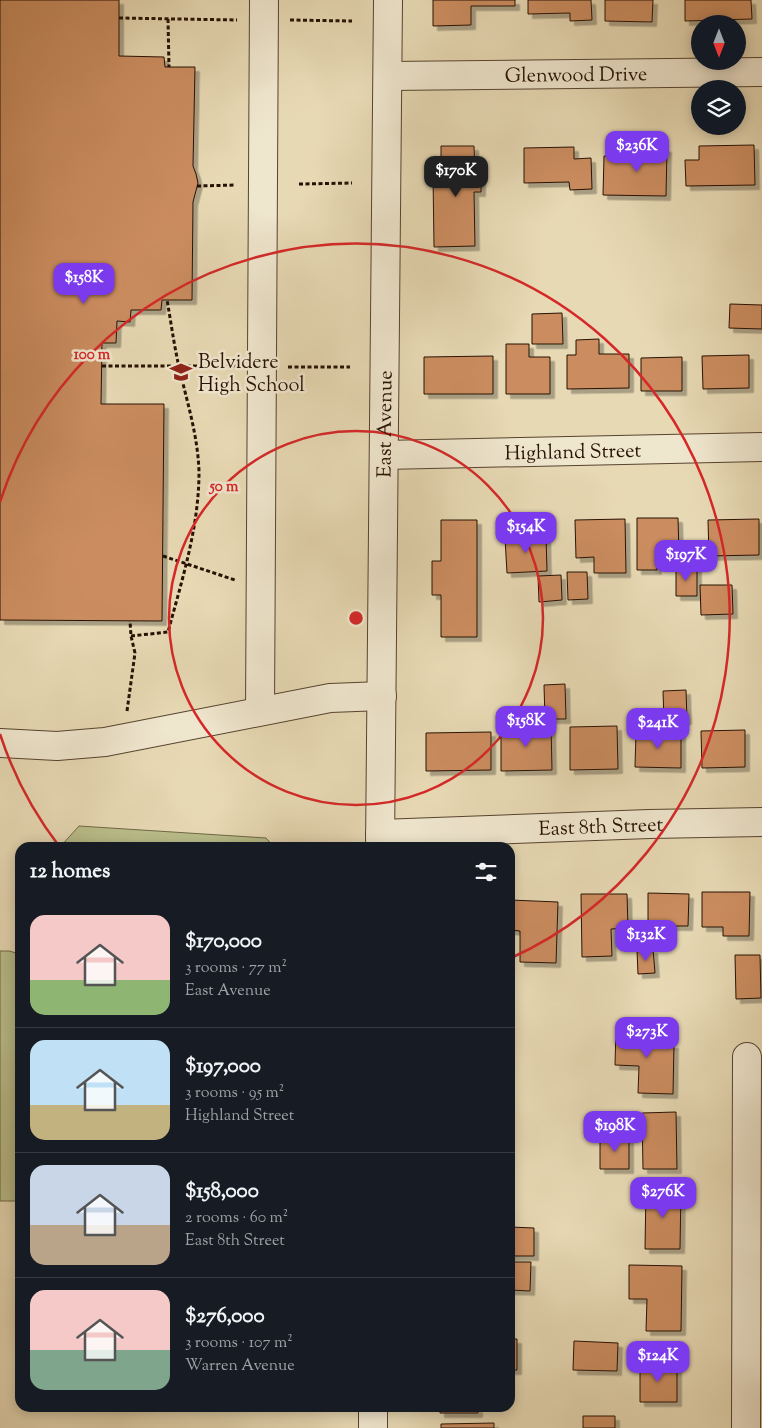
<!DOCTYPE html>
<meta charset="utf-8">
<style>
body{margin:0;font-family:"Sorts Mill Goudy",serif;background:#20242c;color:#f1f3f6;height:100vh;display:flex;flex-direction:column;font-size:19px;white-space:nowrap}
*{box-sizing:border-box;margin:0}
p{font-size:16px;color:#9ea1a6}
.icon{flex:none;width:28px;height:28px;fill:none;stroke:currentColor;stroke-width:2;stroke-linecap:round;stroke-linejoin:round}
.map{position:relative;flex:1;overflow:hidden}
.side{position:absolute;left:15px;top:842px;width:500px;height:570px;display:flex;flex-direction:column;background:#171b24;border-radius:15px;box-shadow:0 2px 12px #0003}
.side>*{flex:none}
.needle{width:32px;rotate:180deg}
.tools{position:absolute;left:691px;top:15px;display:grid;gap:10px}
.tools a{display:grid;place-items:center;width:55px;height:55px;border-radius:50%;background:#171b24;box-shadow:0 2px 12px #0003;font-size:25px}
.price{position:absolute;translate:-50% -42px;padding:0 11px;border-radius:10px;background:#7c3aed;color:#fff;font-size:16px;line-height:32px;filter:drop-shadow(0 1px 2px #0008)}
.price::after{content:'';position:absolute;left:50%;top:30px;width:15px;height:11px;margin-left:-8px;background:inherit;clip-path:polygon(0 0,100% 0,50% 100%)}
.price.current{background:#222;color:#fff}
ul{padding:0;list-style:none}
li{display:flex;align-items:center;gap:15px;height:125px;padding:0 15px}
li+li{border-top:1px solid #363941}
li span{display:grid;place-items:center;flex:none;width:140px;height:100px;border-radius:15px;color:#555}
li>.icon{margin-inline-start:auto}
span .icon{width:60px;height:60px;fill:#fffc;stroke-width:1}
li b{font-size:21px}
h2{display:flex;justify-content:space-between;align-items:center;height:60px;padding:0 15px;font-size:21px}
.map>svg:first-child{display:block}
</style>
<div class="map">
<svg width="762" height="1428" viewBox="0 0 762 1428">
<defs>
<filter id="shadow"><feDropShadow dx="4.5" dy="4.5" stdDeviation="0" flood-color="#0004"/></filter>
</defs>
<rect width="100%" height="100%" fill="#e7d9b4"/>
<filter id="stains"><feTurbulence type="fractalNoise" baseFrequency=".004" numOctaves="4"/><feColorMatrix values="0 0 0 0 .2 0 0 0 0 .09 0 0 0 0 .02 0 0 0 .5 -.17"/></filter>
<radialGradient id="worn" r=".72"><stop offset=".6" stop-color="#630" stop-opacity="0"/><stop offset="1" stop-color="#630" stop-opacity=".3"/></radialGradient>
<!-- green -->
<path fill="#babe8a" stroke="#706846" d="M79,826L266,838L274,847H60Z
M0,951H9L20,954V1201H0Z"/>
<!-- building -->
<path fill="#cb8d61" stroke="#271103" filter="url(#shadow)" d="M0,0H119V56L164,57L165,67H195L193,166L196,174L198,183L193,202L192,300H162L161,310H131L130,322L117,321L116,343H102L101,404H164L162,621L0,620Z
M433,0H515V6H471V25L433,26Z
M528,0H591L592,20L570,21V13L528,14Z
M605,0H653L652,22L605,21Z
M685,0H751L752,19L685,21Z
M754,145L755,185L686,186L685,160H699V146Z
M441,146H474L475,173H481V192H474L475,246L434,247L433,175H441Z
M574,147V159L591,158L592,189L570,190L569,182L524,183V148Z
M634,147L667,148L666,196L603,195L604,156H634Z
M730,304L762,305V329L729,328Z
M562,313L563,344H532V314Z
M599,339V354H629V388L567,389V355H576V340Z
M506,344H529V357H550V394H506Z
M749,355V388L703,389L702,356Z
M493,356V394H424V357Z
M682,357V391H641V358Z
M637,518H678L679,553L657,554V570H637Z
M625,519L626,573H594V557L576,558L575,520Z
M759,519V555L709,556L708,520Z
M441,520H477V637H441V595H432V561H441Z
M546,536L547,571L507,573L505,538Z
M676,567H697V596H676Z
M567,572H587L588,599L568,600Z
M561,575L562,600L539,602L538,576Z
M700,585H732L733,614L701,615Z
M565,684L566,719H545L544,685Z
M686,690L687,720L664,721L663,691Z
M551,725L552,770L501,771V726Z
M617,726L618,769L570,770V727Z
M745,730V767L702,768L701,731Z
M491,732V770L426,771V733Z
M636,732L681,733V768L635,767Z
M702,892H750L749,936H723V927H702Z
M648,893L689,894L688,926H648Z
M581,894H627L628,928L611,929L612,956L582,957Z
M510,900L558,902L556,963L520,962V931L510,930Z
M653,949L655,973L638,974L637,950Z
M735,955H760L761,998L736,999Z
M616,1029L662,1030V1044H674L673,1094L638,1093L639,1066L615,1065Z
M676,1112L677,1169H643L642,1113Z
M600,1136H629V1169H600Z
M646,1189H681L680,1249H645Z
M510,1227L534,1228V1256H510Z
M510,1262H531L530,1291L510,1290Z
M629,1265L682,1266L681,1331H646L647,1299H629Z
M510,1339H517V1370H510Z
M574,1341L618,1343L617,1371L573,1370Z
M640,1363L677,1364V1402H640Z
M440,1408H478V1413H440Z
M583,1416H615V1428H583Z
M494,1423V1428H441V1424Z"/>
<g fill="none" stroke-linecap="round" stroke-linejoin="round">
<!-- minor casing -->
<g stroke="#57432f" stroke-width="30">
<g id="minor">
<path id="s1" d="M388,76L762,72"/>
<path id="s2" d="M384,455L762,447"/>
<path d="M260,711L264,0"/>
<path d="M0,743L57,746L105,742L330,698L382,696"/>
<path id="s3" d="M380,834L649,824L762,822"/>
<path id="s4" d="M380,848L388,0"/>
<path d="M373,1428V1408"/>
<path d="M746,1428L747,1057"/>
</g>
</g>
<!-- path -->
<path stroke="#271103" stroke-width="3" stroke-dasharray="4 2.5" stroke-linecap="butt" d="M119,18L237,20
M168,19L169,67
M290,20L352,21
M299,184L352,183
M197,186L236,185
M102,366H236
M288,367H350
M163,556L235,580
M131,636L168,632C182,580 199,527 199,472C198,436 187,402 179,367C174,345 171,322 167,300
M127,711L135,653L131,636L130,621"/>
<!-- minor -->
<use href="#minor" stroke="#efe6ce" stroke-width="28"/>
</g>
<!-- distance rings -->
<g fill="none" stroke="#d62828" stroke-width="2.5">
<circle cx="356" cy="618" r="187"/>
<path d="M59 846A374 374 0 0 1 0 734M0 502A374 374 0 1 1 511 958"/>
</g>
<!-- icons -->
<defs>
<g id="school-bare" transform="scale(1.725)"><path d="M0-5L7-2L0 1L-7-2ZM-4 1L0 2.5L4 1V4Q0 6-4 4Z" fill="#8f2418" stroke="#efe6ce" stroke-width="2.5" paint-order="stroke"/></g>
</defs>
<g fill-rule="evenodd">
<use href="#school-bare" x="181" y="372"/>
</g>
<g text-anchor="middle" stroke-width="5" stroke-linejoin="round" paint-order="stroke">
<!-- street labels -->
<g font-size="20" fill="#271103" stroke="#efe6ce">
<text dy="7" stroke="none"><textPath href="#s1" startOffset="188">Glenwood Drive</textPath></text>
<text dy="7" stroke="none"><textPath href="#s4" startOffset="424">East Avenue</textPath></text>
<text dy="7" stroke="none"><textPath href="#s2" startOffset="189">Highland Street</textPath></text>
<text dy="7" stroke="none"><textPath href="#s3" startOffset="221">East 8th Street</textPath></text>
</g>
<!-- poi labels -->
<g font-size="20" fill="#271103" stroke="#efe6ce" text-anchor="start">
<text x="198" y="368">Belvidere<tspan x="198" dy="23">High School</tspan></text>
</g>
</g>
<circle cx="356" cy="618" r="8" fill="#d62828" stroke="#efe6ce" stroke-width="2.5"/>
<g font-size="15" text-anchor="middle" font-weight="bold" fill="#d62828" stroke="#efe6ce" stroke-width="5" stroke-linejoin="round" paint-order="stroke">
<text x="92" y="359">100 m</text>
<text x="224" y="491">50 m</text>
</g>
<rect width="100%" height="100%" filter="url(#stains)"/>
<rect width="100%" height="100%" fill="url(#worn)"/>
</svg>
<div class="tools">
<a><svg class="needle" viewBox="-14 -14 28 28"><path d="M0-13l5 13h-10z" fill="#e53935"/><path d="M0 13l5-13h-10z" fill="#9ea1a6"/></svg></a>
<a><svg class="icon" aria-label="layers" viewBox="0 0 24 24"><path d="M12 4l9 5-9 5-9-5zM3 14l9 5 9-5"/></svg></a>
</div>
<b class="price" style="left:637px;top:173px">$236K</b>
<b class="price current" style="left:456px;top:198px">$170K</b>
<b class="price" style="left:84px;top:305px">$158K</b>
<b class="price" style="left:526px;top:554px">$154K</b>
<b class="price" style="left:686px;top:582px">$197K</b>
<b class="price" style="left:526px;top:748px">$158K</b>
<b class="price" style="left:658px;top:750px">$241K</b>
<b class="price" style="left:646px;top:962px">$132K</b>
<b class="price" style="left:647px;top:1059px">$273K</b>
<b class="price" style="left:615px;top:1153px">$198K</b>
<b class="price" style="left:663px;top:1219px">$276K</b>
<b class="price" style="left:658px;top:1383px">$124K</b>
<section class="side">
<h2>12 homes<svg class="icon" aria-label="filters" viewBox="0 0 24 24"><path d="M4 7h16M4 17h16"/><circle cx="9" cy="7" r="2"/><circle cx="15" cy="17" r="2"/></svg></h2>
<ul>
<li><span style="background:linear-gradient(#f6c9c9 65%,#8fb573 0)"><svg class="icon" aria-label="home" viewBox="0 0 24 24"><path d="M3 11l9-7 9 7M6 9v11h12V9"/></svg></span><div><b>$170,000</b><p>3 rooms · 77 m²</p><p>East Avenue</p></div></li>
<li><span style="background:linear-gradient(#bfe0f5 65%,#c2b280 0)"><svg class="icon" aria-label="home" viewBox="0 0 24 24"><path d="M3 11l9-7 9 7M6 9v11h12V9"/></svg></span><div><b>$197,000</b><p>3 rooms · 95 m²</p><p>Highland Street</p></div></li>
<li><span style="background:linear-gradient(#c9d6e8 60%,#b9a48a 0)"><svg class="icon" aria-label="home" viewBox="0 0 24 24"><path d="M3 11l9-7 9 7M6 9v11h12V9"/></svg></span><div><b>$158,000</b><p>2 rooms · 60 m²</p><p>East 8th Street</p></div></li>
<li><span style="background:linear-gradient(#f6c9c9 60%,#7fa58c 0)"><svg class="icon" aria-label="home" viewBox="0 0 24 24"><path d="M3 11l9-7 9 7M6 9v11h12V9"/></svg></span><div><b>$276,000</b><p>3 rooms · 107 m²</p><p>Warren Avenue</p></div></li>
</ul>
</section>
</div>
